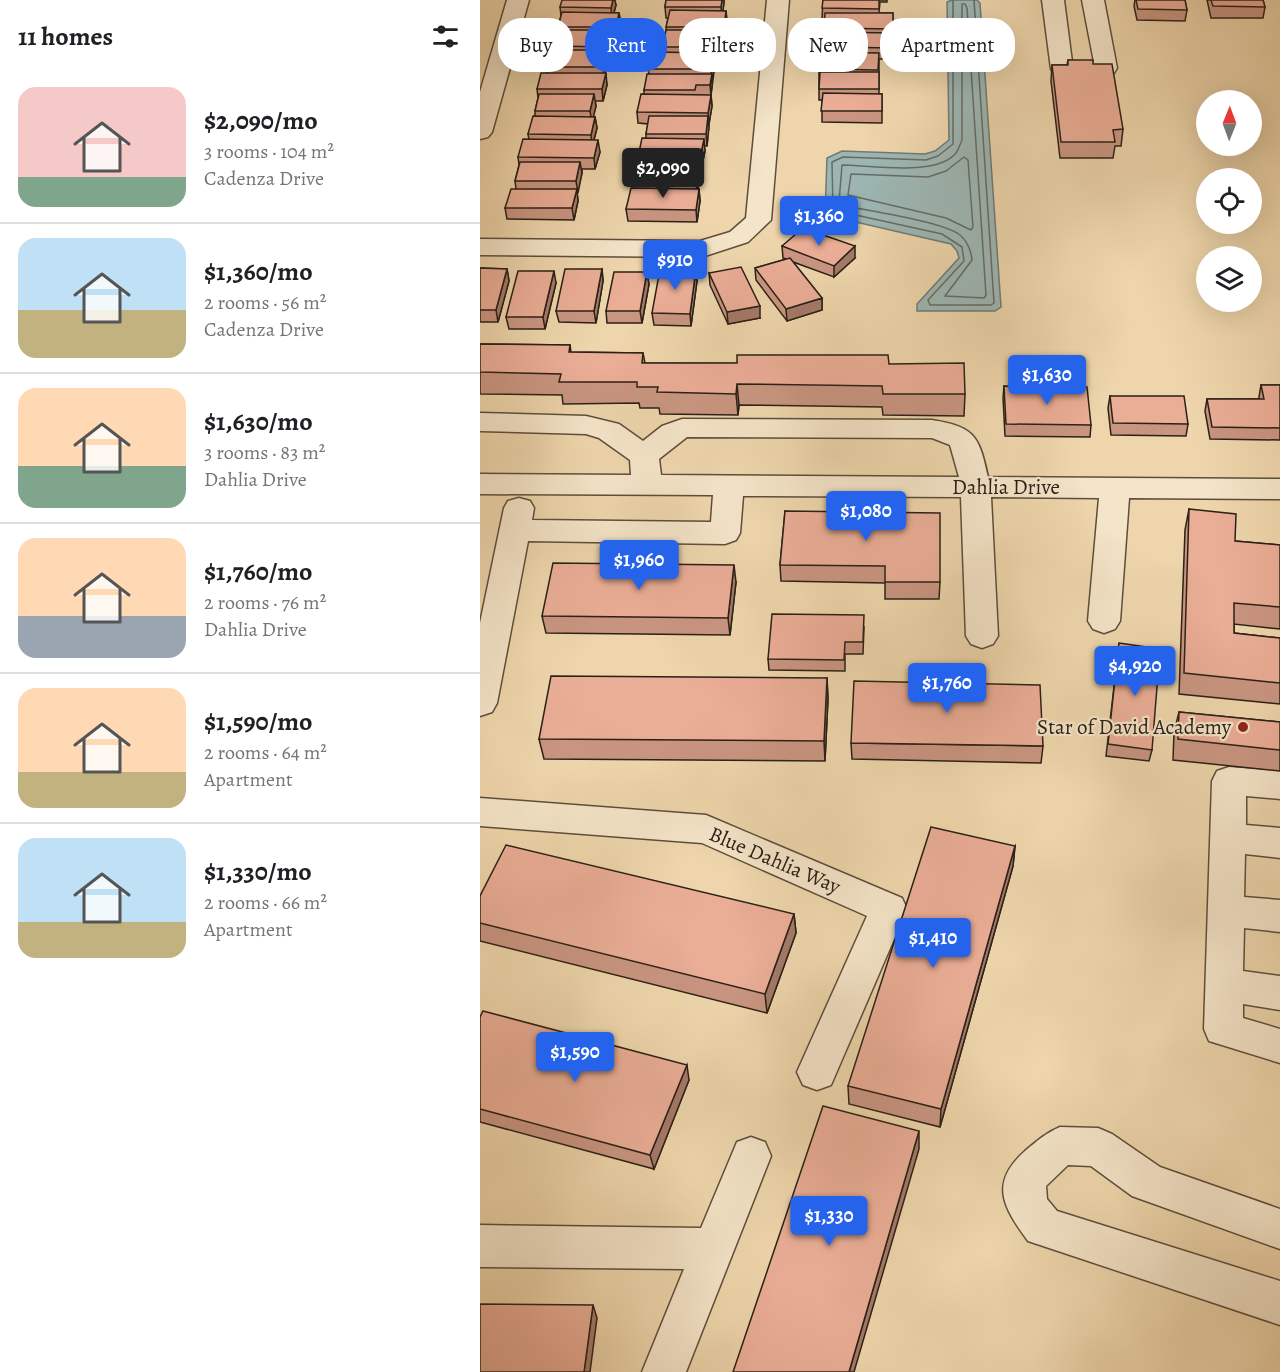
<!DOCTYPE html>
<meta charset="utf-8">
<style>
body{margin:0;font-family:Alegreya,serif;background:#f6f6f6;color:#202124;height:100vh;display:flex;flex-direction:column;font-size:22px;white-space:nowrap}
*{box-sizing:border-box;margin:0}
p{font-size:20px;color:#757577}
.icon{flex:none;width:33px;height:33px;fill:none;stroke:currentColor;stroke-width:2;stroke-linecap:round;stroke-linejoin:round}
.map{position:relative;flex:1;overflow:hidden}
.panel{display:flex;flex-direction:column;background:#fff;width:480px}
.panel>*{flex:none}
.top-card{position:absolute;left:18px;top:18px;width:570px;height:54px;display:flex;gap:12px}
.needle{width:39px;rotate:1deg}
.buttons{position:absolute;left:716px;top:90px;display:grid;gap:12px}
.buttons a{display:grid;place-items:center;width:66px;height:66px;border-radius:50%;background:#fff;box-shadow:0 6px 24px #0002;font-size:30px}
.price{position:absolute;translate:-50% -51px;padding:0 14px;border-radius:6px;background:#2563eb;color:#fff;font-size:20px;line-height:39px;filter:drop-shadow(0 2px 3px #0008)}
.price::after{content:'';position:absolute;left:50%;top:36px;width:18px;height:14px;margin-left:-9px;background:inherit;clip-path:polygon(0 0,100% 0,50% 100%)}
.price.current{background:#222;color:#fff}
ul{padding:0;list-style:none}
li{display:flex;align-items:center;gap:18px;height:150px;padding:0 18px}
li+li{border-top:2px solid #e0e0e0}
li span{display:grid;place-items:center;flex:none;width:168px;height:120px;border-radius:18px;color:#555}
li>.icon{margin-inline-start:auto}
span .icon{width:72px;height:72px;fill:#fffc;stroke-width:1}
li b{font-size:26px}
h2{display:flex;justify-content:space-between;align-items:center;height:72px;padding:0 18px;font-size:26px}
.chip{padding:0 21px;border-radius:24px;background:#fff;box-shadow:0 6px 24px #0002;font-size:21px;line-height:54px}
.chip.current{background:#2563eb;color:#fff}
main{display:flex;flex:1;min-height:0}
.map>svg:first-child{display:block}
</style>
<main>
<section class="panel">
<h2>11 homes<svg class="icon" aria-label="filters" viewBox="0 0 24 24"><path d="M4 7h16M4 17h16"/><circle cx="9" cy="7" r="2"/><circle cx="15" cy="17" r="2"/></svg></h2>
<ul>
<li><span style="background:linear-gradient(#f6c9c9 75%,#7fa58c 0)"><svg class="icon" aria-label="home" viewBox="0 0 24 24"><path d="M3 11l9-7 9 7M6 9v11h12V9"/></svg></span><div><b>$2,090/mo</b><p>3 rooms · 104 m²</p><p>Cadenza Drive</p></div></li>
<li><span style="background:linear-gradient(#bfe0f5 60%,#c2b280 0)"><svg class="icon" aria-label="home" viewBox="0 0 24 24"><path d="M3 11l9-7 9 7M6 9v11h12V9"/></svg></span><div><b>$1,360/mo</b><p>2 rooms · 56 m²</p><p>Cadenza Drive</p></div></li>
<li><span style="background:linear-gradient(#ffd9b3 65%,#7fa58c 0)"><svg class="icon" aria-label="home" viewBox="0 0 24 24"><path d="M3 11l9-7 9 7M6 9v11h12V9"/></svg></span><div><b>$1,630/mo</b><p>3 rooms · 83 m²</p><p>Dahlia Drive</p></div></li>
<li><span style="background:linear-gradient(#ffd9b3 65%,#9aa5b1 0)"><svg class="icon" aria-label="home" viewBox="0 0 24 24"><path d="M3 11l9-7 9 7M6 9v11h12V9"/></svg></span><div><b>$1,760/mo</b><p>2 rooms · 76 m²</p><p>Dahlia Drive</p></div></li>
<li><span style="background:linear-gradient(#ffd9b3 70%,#c2b280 0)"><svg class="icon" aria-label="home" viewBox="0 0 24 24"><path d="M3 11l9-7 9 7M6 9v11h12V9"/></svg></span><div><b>$1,590/mo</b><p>2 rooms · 64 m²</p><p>Apartment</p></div></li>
<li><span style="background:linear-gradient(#bfe0f5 70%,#c2b280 0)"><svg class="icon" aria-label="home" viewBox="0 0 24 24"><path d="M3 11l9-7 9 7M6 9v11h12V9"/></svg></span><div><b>$1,330/mo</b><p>2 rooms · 66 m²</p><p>Apartment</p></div></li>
</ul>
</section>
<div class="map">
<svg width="800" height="1372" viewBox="0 0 800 1372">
<rect width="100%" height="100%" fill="#eed5ab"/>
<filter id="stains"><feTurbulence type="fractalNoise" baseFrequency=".00333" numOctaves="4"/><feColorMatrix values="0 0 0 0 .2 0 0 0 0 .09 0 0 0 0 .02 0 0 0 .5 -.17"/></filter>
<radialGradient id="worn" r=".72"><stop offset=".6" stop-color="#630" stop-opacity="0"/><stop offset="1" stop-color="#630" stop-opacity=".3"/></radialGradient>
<!-- water -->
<path fill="#9db6b3" stroke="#6f7a75" stroke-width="1.5" d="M472,0H497L500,3L521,307L515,311H437V304L479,258L477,251L471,244L345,215L347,158L362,151L445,154L455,151L469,140L467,2Z"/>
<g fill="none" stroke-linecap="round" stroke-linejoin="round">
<!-- shore -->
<path stroke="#646c65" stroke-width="1.5" d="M473,0V144L458,156L446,160L363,157L352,162L353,210L462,234L482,247L484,261L448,300L450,305H511L514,303L494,0
M482,4H485L487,8L506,295L504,298L465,296L492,260C491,250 488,242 480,235C461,221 388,211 361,205L359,202L362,165C390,165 457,177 476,153C479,149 480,144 482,140Z
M484,157L488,160L493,227L491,230L466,218L368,195L371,174L448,177L466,171Z"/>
<!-- minor casing -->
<g stroke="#5c4e3c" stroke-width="3">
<path id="minor" d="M27,0H49L12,132L8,137L0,139V92Z
M287,0H309L291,220L268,242L222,257L0,255V239L220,241L250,232L266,218Z
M562,0H584L592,62H614L602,0H624L637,68L634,73L582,76L574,74L571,69Z
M0,413L106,416L139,424L163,441L182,426L202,419L452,420C495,427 499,436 508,477L800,479V499L649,498L640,621L635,629L624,633L613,629L608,621L619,498L511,497L518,636L513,644L502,648L491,644L486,636L481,497L263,496L260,533L256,540L245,544L48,541L17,703L12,712L0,716V623L24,508L28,501L39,498L50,501L54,508L52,520L231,522L233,495L0,494V474L151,475L150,460L119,438L106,434L0,431ZM207,437L452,438L470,445L479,477L181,475L179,459Z
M749,767L800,771V799L766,796V825L800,828V858L765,854L764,897L800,900V932L764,928L763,971L800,976V1010L763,1004V1018L800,1029V1063L729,1041L724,1029L732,781L737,771Z
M0,798L226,815L422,898L427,909L351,1085L337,1090L323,1085L317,1072L387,916L222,843L0,826Z
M580,1127L618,1128L632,1134L680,1167L800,1209V1249L652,1196L611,1166L588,1165L566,1186L567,1199L577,1211L800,1281V1325L548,1241C523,1207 509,1183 545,1151C557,1141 566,1133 580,1127Z
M271,1137L285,1142L291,1156L206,1372H162L204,1269L0,1267V1225L221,1228L257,1142Z"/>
</g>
<!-- minor -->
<use href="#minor" fill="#f4e4c8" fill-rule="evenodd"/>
</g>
<!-- wall -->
<path fill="#c99581" stroke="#2b2117" stroke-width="1.5" d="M186,0H244L243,11H246L247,22L244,39H242L240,58H234L235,64L231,95L232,106L229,124L227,146H224L225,151L221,170H220V175L218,189H219L220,201L217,222L148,221L146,209L154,188V181L159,162L158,157L166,138V134L168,124L158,123L157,112L164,94V90L169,74L168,69L183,52V47L188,18H186L185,7Z
M343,0H407V2H400L399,13H413V33H416V59H399V94H402V123L342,122V100H339V69L343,52L344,19H342Z
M655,0H705L707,10L705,21L657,20L654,6Z
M727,0H783L785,7L783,18H731Z
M136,5L134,13H139L141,24L137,39H136L137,41L133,58H128V62L125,73L127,85L123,101H115L116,106L113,117H115L117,128L114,140L120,152L115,169H102V173L97,193L98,201L94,220L27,219L25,208L36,189L35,181L39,165L38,157L49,140L48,134L55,116V111L58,98L57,89L67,73L66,67L75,50L74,46L79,30L78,27L81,16L80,7Z
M588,60L613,64L643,129L641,146H635L633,158H580L571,81L572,65H587Z
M302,246L375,258L354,277L313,262L342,298V310L307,321L276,280L275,268L306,259L303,258Z
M0,268L27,269L29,281L18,322H0Z
M122,269L123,281L116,323L79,322L76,311Z
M229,273L280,318L248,324L230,285Z
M217,281L211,326L174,325L172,313Z
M76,283L65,329H29L26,317Z
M169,284L162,323H127L126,311Z
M0,344L90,345L91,352L163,353L165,363L409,364L485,394L484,416L403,415L402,407L259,405L258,415L180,414L179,408H160L159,403L83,404L82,395L0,394Z
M781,385H800V440L730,439L725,411L727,399H779V397Z
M524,386L611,425L610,437L525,436L523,398Z
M630,396L708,424L706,436L631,435L628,408Z
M709,509L755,541L800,545V629L754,624V633L800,638V704L699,694L705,530Z
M305,511L460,582L459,599H405V583L301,581L300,565Z
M256,582L250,635L66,633L62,616Z
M384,627L383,654H365V671L289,670L288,659Z
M639,643L672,750L669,761L626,756Z
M347,678L348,699L345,761L64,759L59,739Z
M699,712L800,722V771L693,760L694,732Z
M371,743L563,746L561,763L372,759Z
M535,846L533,866L460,1127L369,1104L368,1086Z
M0,896L314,914L316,933L287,1013L0,941Z
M0,1017L209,1080L174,1169L0,1122Z"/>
<!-- shaded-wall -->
<path fill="#a47969" stroke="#2b2117" stroke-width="1.5" d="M133,0H135L136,5L132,19L131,8Z
M242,0H244V3L242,18L241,7Z
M246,11L247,22L244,39V27Z
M139,13L141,24L137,39L136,27Z
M135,30L137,41L133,58L131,47Z
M242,30L243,41L240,58L239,47Z
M127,50L128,62L124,78L123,67Z
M234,53L235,64L232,81L231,69Z
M126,73L127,85L123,101L122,89Z
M232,74V86L231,95L232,106L229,124L228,113L231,96L230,85Z
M114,94L116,106L112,123L110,111Z
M228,116L229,127L227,146L226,134Z
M115,117L117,128L112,147L111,135Z
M224,139L225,151L221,170L220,158Z
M118,140L120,152L115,169L114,158Z
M100,162L102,173L98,193L96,181Z
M219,163L220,175L217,194L216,182Z
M97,189L98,201L94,220L92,208Z
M219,189L220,201L217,222L216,210Z
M375,246V258L354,277V266Z
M27,269L29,281L18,322L16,310Z
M122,269L123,281L116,323L114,311Z
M216,269L217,281L211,326L210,314Z
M74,271L76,283L65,329L63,317Z
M167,272L169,284L162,323L160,311Z
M342,298V310L307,321L306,309Z
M280,306V318L248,324L247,312Z
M257,384L259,405L258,415L256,394Z
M254,565L256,582L250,635L248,618Z
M347,678L348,699L345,761L344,741Z
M535,846L533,866L460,1127L461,1109Z
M314,914L316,933L287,1013L285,994Z
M207,1065L209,1080L174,1169L170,1155Z
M439,1131V1149L374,1372H369Z
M113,1305L117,1318L110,1372H104Z"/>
<!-- building -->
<path fill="#eaad96" stroke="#2b2117" stroke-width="1.5" d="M82,0H133L131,8L80,7Z
M186,0H242L241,7H185Z
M343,0H399V9L342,8Z
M656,0H705L707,10L658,9Z
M731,0H783L785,7L733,6Z
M190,10L246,11L244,27H186Z
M82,12L139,13L136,27H78Z
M345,13H413V29L344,28Z
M79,30H135L131,47L74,46Z
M186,30H242L239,47H183Z
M344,32L416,33V48L343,47Z
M70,50H127L123,67H66Z
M172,52L234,53L231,69H168Z
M340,52L399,53L398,70L339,69Z
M588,60H613V64H632L643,129L633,130L635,142H581L572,65H588Z
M340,72H399V89H339Z
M61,73H126L122,89H57Z
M167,74H232L230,85H216L215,90H164Z
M343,93L402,94V111H341Z
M59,94H114L110,111H55Z
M161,94L231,95L228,113L157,112Z
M53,116L115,117L111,135L48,134Z
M169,116H228L226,134H166Z
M162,138L224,139L220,158L158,157Z
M43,139L118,140L114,158L38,157Z
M40,162H100L96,181H35Z
M158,162L219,163L216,182L154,181Z
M151,188L219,189L216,210L146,209Z
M31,189H97L92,208H25Z
M323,228L375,246L354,266L302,246Z
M310,258L342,298L306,309L275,268Z
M261,267L280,306L247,312L229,273Z
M0,268L27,269L16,310H0Z
M85,269H122L114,311H76Z
M180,269H216L210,314L172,313Z
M38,271H74L63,317H26Z
M134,272H167L160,311H126Z
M0,344L90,345L89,352L163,353L162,363H257V355H408L409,364L484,363L485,394H403L402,386L257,384L256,394L177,392L178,387H157V382H79L81,374L0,372Z
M781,385H800V428L732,427L727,399H784Z
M524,386L607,387L611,425L526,424Z
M630,396H704L708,424L633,423Z
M709,509L756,514L755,541L800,545V607L754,603V633L800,638V683L704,673Z
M305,511L460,513V582H405V566L300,565Z
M73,563L254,565L248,618L62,616Z
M292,614L384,615L383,642H365L364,660L288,659Z
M639,643L680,649L672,750L628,744Z
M71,676L347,678L344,741L59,739Z
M374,681L560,685L563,746L371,743Z
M699,712L800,722V750L698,739Z
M451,827L535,846L461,1109L368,1086Z
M26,845L314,914L285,994L0,923V896Z
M3,1011L207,1065L170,1155L0,1109V1017Z
M343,1106L439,1131L369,1372H253Z
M0,1304L113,1305L104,1372H0Z"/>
<!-- markers -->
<circle fill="#8f2418" stroke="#f4e4c8" stroke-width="2" cx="763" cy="727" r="6"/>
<g text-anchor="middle" stroke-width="4.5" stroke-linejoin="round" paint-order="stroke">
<!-- street labels -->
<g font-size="21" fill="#2b2117" stroke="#f4e4c8">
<text x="526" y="494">Dahlia Drive</text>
<text transform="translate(295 860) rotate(23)" y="7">Blue Dahlia Way</text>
</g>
<!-- poi labels -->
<g font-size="21" fill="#2b2117" stroke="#f4e4c8" text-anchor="end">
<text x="751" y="734">Star of David Academy</text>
</g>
</g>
<rect width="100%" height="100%" filter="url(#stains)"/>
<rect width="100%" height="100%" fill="url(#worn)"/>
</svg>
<div class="buttons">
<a><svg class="needle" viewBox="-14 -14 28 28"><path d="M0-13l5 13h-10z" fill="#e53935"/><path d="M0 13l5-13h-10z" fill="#757577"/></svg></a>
<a><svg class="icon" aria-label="locate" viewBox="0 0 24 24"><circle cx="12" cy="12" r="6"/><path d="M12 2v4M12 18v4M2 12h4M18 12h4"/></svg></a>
<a><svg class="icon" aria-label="layers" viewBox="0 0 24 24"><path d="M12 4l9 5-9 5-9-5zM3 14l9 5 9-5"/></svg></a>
</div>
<b class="price current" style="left:183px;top:199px">$2,090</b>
<b class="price" style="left:339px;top:247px">$1,360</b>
<b class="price" style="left:195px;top:291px">$910</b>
<b class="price" style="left:567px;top:406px">$1,630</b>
<b class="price" style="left:386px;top:542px">$1,080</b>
<b class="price" style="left:159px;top:591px">$1,960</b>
<b class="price" style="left:655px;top:697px">$4,920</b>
<b class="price" style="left:467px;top:714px">$1,760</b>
<b class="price" style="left:453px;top:969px">$1,410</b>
<b class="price" style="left:95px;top:1083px">$1,590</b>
<b class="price" style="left:349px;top:1247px">$1,330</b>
<div class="top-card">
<a class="chip">Buy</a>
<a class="chip current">Rent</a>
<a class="chip">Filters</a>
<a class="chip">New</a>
<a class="chip">Apartment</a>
</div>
</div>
</main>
